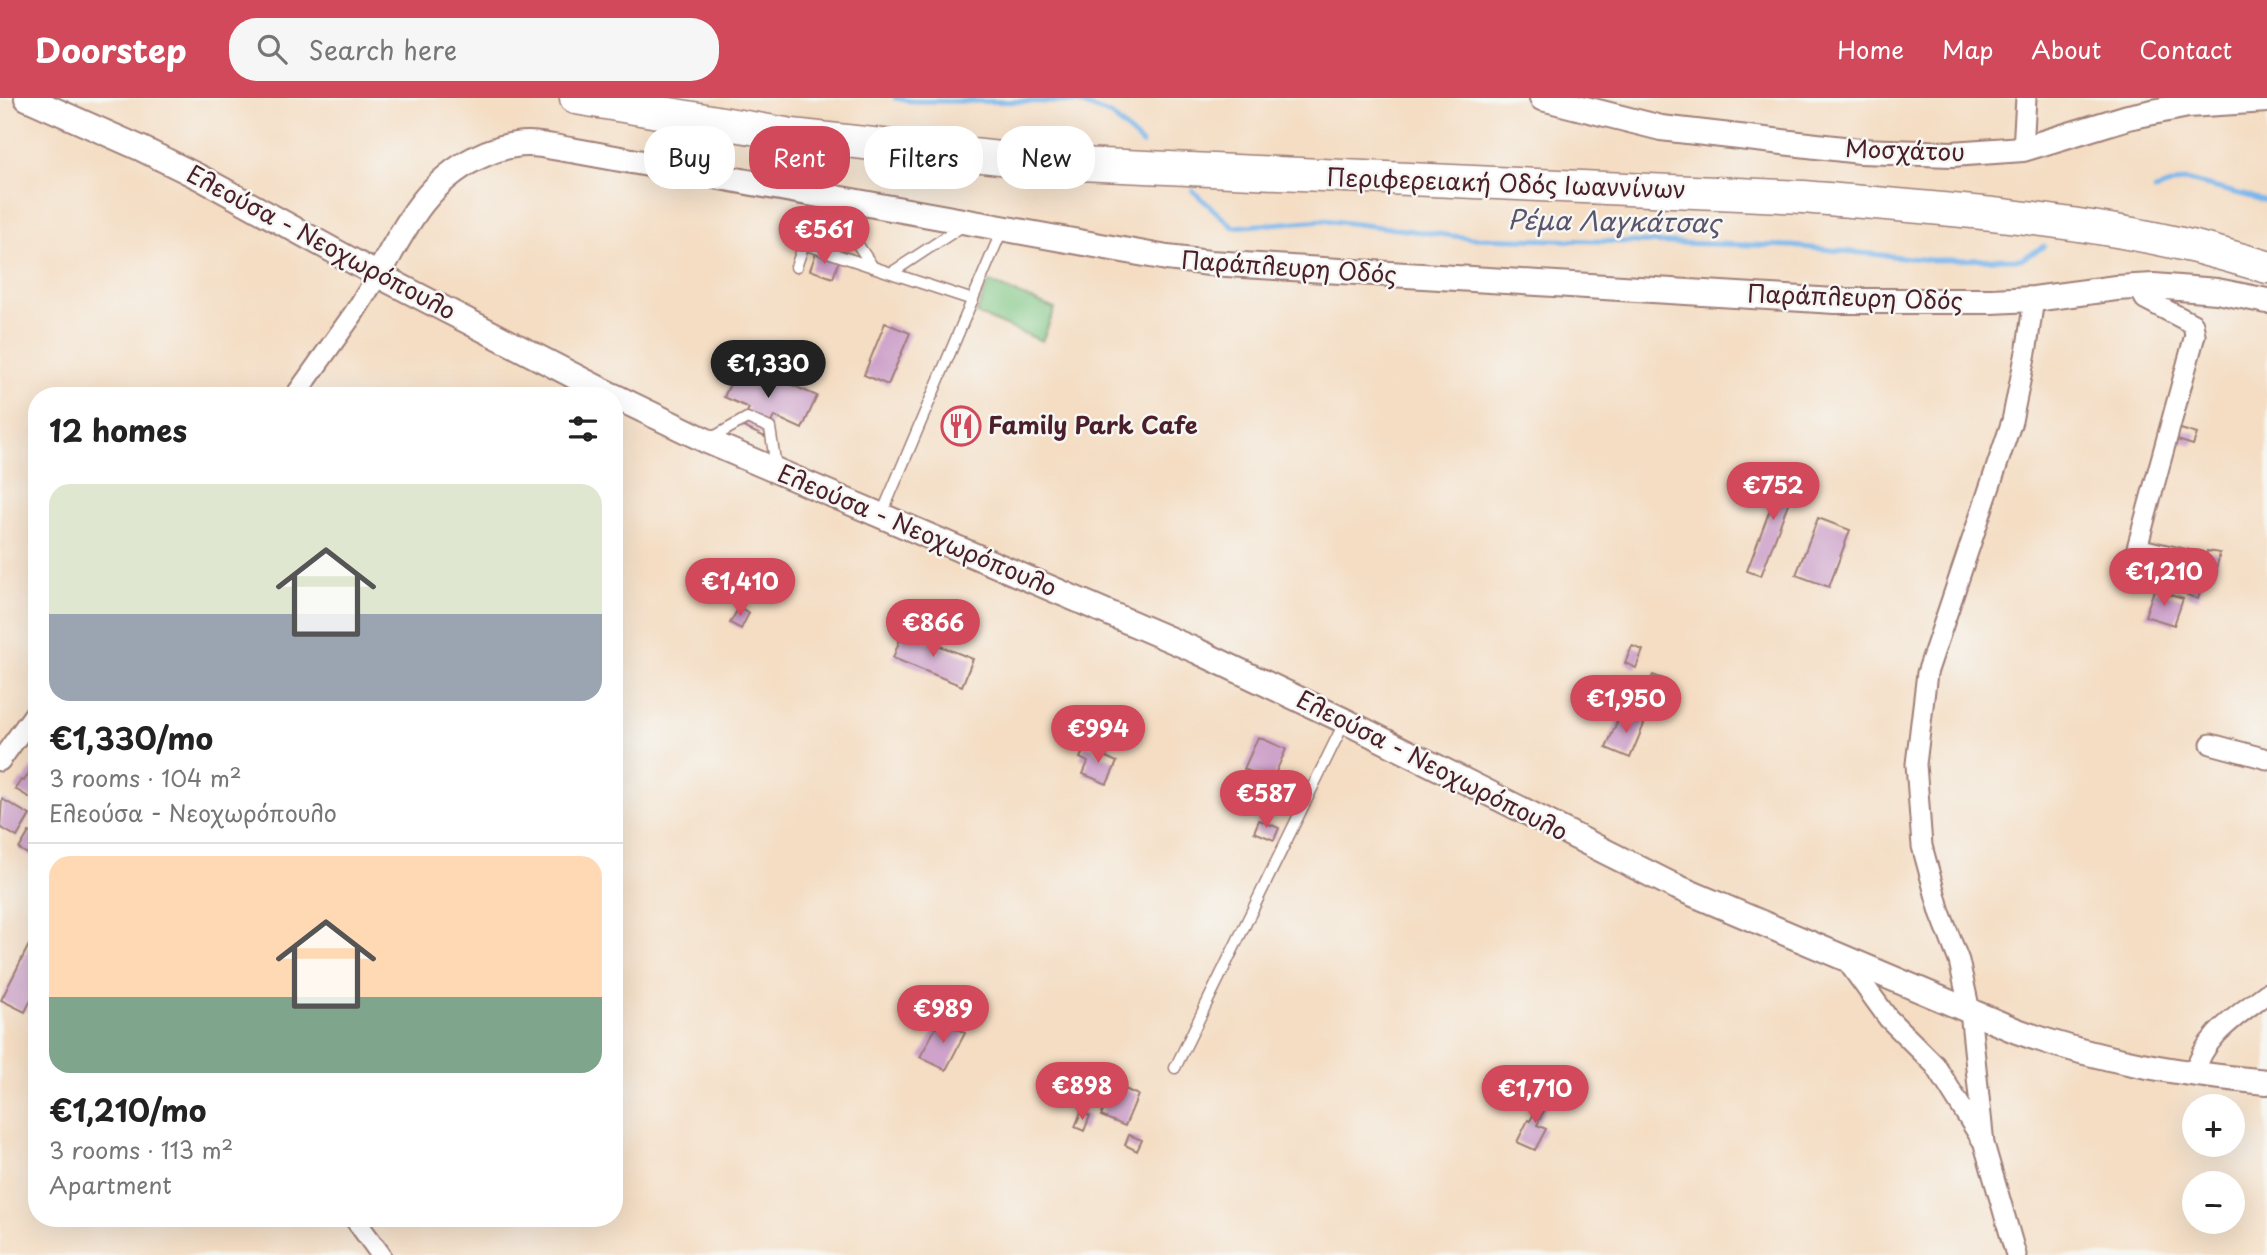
<!DOCTYPE html>
<meta charset="utf-8">
<style>
body{margin:0;font-family:"Playpen Sans",sans-serif;background:#f6f6f6;color:#222;height:100vh;display:flex;flex-direction:column;font-size:26px;white-space:nowrap}
*{box-sizing:border-box;margin:0}
p{font-size:23px;color:#767676}
.icon{flex:none;width:38px;height:38px;fill:none;stroke:currentColor;stroke-width:2;stroke-linecap:round;stroke-linejoin:round}
.map{position:relative;flex:1;overflow:hidden}
.panel{position:absolute;left:28px;top:289px;width:595px;height:840px;display:flex;flex-direction:column;background:#fff;border-radius:28px;box-shadow:0 7px 28px #0002}
.panel>*{flex:none}
.banner{position:absolute;left:644px;top:28px;width:665px;height:63px;display:flex;gap:14px}
.tools{position:absolute;left:2182px;top:996px;display:grid;gap:14px}
.tools a{display:grid;place-items:center;width:63px;height:63px;border-radius:50%;background:#fff;box-shadow:0 7px 28px #0002;font-size:35px}
.price{position:absolute;translate:-50% -60px;padding:0 16px;border-radius:24px;background:#d1495b;color:#fff;font-size:23px;line-height:46px;filter:drop-shadow(0 2px 4px #0008)}
.price::after{content:'';position:absolute;left:50%;top:42px;width:21px;height:16px;margin-left:-10px;background:inherit;clip-path:polygon(0 0,100% 0,50% 100%)}
.price.active{background:#222;color:#fff}
ul{padding:0;list-style:none}
li{display:grid;align-content:center;gap:14px;height:371px;padding:0 21px}
li+li{border-top:2px solid #e0e0e0}
li span{display:grid;place-items:center;height:217px;border-radius:21px;color:#555}
li>.icon{margin-inline-start:auto}
span .icon{width:126px;height:126px;fill:#fffc;stroke-width:1}
li b{font-size:30px}
h2{display:flex;justify-content:space-between;align-items:center;height:84px;padding:0 21px;font-size:30px}
.tag{padding:0 24px;border-radius:28px;background:#fff;box-shadow:0 7px 28px #0002;font-size:24px;line-height:63px}
.tag.active{background:#d1495b;color:#fff}
header{display:flex;align-items:center;gap:42px;box-sizing:border-box;height:98px;padding:0 35px;background:#d1495b;color:#fff}
header strong{font-size:33px}
nav{display:flex;gap:38px;margin-inline-start:auto;font-size:24px}
.search{width:490px;height:63px;background:#f6f6f6;display:flex;align-items:center;gap:18px;box-sizing:border-box;padding:0 24px;border-radius:28px;color:#767676;font-size:26px}
.map>svg:first-child{display:block}
</style>
<header>
<strong>Doorstep</strong>
<div class="search"><svg class="icon" aria-label="search" viewBox="0 0 24 24"><circle cx="10" cy="10" r="6"/><path d="M15 15l6 6"/></svg>Search here</div>
<nav><a>Home</a><a>Map</a><a>About</a><a>Contact</a></nav>
</header>
<div class="map">
<svg width="2267" height="1157" viewBox="0 0 2267 1157">
<rect width="100%" height="100%" fill="#f6f6f2"/>
<filter id="ink" filterUnits="userSpaceOnUse"><feTurbulence type="fractalNoise" baseFrequency=".0143" numOctaves="2"/><feDisplacementMap in="SourceGraphic" scale="14" xChannelSelector="R" yChannelSelector="G"/><feConvolveMatrix kernelMatrix="1 2 1 2 8 2 1 2 1" color-interpolation-filters="sRGB"/></filter>
<filter id="wash" filterUnits="userSpaceOnUse"><feTurbulence type="fractalNoise" baseFrequency=".00686" numOctaves="4" result="noise"/><feDisplacementMap in="SourceGraphic" scale="28" xChannelSelector="R" yChannelSelector="G"/><feGaussianBlur stdDeviation="1.57" result="paint"/><feColorMatrix in="noise" values="0 0 0 0 0 0 0 0 0 0 0 0 0 0 0 0 0 1.4 0 .05"/><feComposite in="paint" operator="in"/></filter>
<g filter="url(#wash)">
<rect width="100%" height="100%" fill="#f4ddc3"/>
<!-- green -->
<path fill="#7ec682" stroke="#647256" stroke-width="2" d="M989,184L1055,211L1042,243L976,216Z"/>
<g fill="none" stroke-linecap="round" stroke-linejoin="round">
<!-- stream -->
<path stroke="#78b5eb" stroke-width="5" d="M895,0L911,3L1077,4L1111,17L1142,46
M2155,92L2185,82L2267,103
M1193,93L1233,129L1324,122L1470,140L1792,148L1931,162L2022,161L2044,148"/>
</g>
<g id="blocks">
<!-- building -->
<path fill="#cea2ca" d="M816,155L839,163L833,180L810,172Z
M885,225L910,235L888,287L864,277Z
M740,264L817,298L802,331L774,318L765,339L741,328L749,310L724,299Z
M2174,329L2197,336L2193,347L2171,340Z
M1785,371L1799,376L1761,478L1747,473Z
M1818,420L1850,432L1829,489L1796,477Z
M2207,453L2220,455L2215,476L2203,473Z
M2193,478L2204,482L2198,501L2187,497Z
M2154,492L2183,501L2174,527L2145,518Z
M739,509L749,515L741,531L730,525Z
M903,533L973,561L962,588L893,560Z
M1632,548L1643,552L1636,570L1625,565Z
M1653,577L1666,582L1657,604L1644,598Z
M1621,614L1645,624L1630,660L1606,650Z
M1258,639L1286,651L1272,683L1244,671Z
M1086,648L1094,651L1093,653L1117,664L1107,686L1083,676L1088,664L1080,660Z
M37,661V694L32,701L15,691L21,682L24,683Z
M2,701L30,717L17,739L0,729Z
M1259,722L1279,730L1274,742L1254,734Z
M29,734L37,738V749L31,758L19,751Z
M37,831V890L25,914L1,902Z
M940,922L965,935L946,972L920,959Z
M1114,986L1138,997L1125,1028L1101,1018Z
M1540,995L1550,1000L1537,1027L1546,1031L1535,1052L1517,1044L1528,1022L1530,1023L1536,1012L1532,1011Z
M1081,1014L1090,1018L1084,1033L1075,1029Z
M1129,1037L1142,1042L1137,1053L1125,1047Z"/>
</g>
</g>
<g filter="url(#ink)">
<use href="#blocks" fill-opacity="0" stroke="#9f7e77" stroke-width="2"/>
<g fill="none" stroke-linecap="round" stroke-linejoin="round">
<!-- service casing -->
<g stroke="#9f7e77" stroke-width="13">
<path id="service" d="M829,104L873,169L891,175L964,127
M796,169L804,146L873,169
M891,175L973,202
M710,341L747,320L770,330L776,369
M881,418L1002,132
M1175,970L1345,623"/>
</g>
<!-- minor casing -->
<g stroke="#9f7e77" stroke-width="23">
<path id="minor" d="M2023,51L2026,0
M2138,188L2145,201L2193,226L2195,237L2137,450L2195,464
M295,298L354,215L378,177
M2211,646L2267,661
M0,663L37,612
M1846,862L1888,920L1935,967L1982,1042
M2194,977C2204,937 2236,919 2267,895
M354,1120L381,1157
M2016,1157L1984,1046L1970,913L1959,863L1940,814L1922,748L1916,666L1927,575L2012,323L2027,249L2034,201"/>
</g>
<!-- tertiary casing -->
<g stroke="#9f7e77" stroke-width="28">
<path id="tertiary" d="M27,0L140,50L201,80L378,177L613,298
M1542,0L1661,30L1860,53L1952,56L2023,51L2128,19L2188,7L2267,2
M378,177C405,129 425,86 476,60C492,52 510,46 528,46C542,46 557,50 571,52L1167,160L1210,165L1835,203H1991L2034,201L2116,190L2154,188L2217,193L2267,203
M614,298L707,343L1197,553L1345,623L1672,787L2017,933C2099,963 2181,976 2267,984"/>
</g>
<!-- trunk casing -->
<g stroke="#9f7e77" stroke-width="35">
<path id="trunk" d="M576,0L792,37L1036,64L1803,99C1931,110 2070,119 2195,149C2219,155 2243,162 2267,169"/>
</g>
<!-- service -->
<use href="#service" stroke="#fff" stroke-width="10"/>
<!-- minor -->
<use href="#minor" stroke="#fff" stroke-width="19"/>
<!-- tertiary -->
<use href="#tertiary" stroke="#fff" stroke-width="24"/>
<!-- trunk -->
<use href="#trunk" stroke="#fff" stroke-width="32"/>
</g>
</g>
<!-- icons -->
<defs>
<g id="restaurant-ring" transform="scale(2.0125)"><circle r="9.5" fill="#f6f6f2" stroke="#d1495b" stroke-width="1.5"/><path d="M-5-6h1v4h1v-4h1v4h1v-4h1v5L-1.5 .5V6h-2V.5L-5-1ZM5-6V6H3V1.5H1.5Q1.5-4 5-6Z" fill="#d1495b"/></g>
</defs>
<g fill-rule="evenodd">
<use href="#restaurant-ring" x="961" y="328"/>
</g>
<g text-anchor="middle" stroke-width="5" stroke-linejoin="round" paint-order="stroke">
<!-- street labels -->
<g font-size="24" fill="#4a1f2b" stroke="#f6f6f2">
<text transform="translate(1905 53) rotate(2)" y="8">Μοσχάτου</text>
<text transform="translate(1506 86) rotate(2)" y="8">Περιφερειακή Οδός Ιωαννίνων</text>
<text transform="translate(321 145) rotate(28)" y="8">Ελεούσα - Νεοχωρόπουλο</text>
<text transform="translate(1289 170) rotate(4)" y="8">Παράπλευρη Οδός</text>
<text transform="translate(1855 200) rotate(2)" y="8">Παράπλευρη Οδός</text>
<text transform="translate(917 433) rotate(23)" y="8">Ελεούσα - Νεοχωρόπουλο</text>
<text transform="translate(1432 668) rotate(27)" y="8">Ελεούσα - Νεοχωρόπουλο</text>
</g>
<!-- poi labels -->
<g font-size="24" font-weight="bold" fill="#4a1f2b" stroke="#f6f6f2" text-anchor="start">
<text x="988" y="336">Family Park Cafe</text>
</g>
<!-- water labels -->
<g font-size="26" font-style="italic" fill="#5a546e" stroke="#f6f6f2">
<text transform="translate(1614 124) rotate(1)" y="9">Ρέμα Λαγκάτσας</text>
</g>
</g>
</svg>
<div class="tools">
<a>+</a>
<a>−</a>
</div>
<b class="price" style="left:824px;top:168px">€561</b>
<b class="price active" style="left:768px;top:302px">€1,330</b>
<b class="price" style="left:1773px;top:424px">€752</b>
<b class="price" style="left:2164px;top:510px">€1,210</b>
<b class="price" style="left:740px;top:520px">€1,410</b>
<b class="price" style="left:933px;top:561px">€866</b>
<b class="price" style="left:1626px;top:637px">€1,950</b>
<b class="price" style="left:1098px;top:667px">€994</b>
<b class="price" style="left:1266px;top:732px">€587</b>
<b class="price" style="left:943px;top:947px">€989</b>
<b class="price" style="left:1082px;top:1024px">€898</b>
<b class="price" style="left:1535px;top:1027px">€1,710</b>
<div class="banner">
<a class="tag">Buy</a>
<a class="tag active">Rent</a>
<a class="tag">Filters</a>
<a class="tag">New</a>
</div>
<section class="panel">
<h2>12 homes<svg class="icon" aria-label="filters" viewBox="0 0 24 24"><path d="M4 7h16M4 17h16"/><circle cx="9" cy="7" r="2"/><circle cx="15" cy="17" r="2"/></svg></h2>
<ul>
<li><span style="background:linear-gradient(#dfe7d0 60%,#9aa5b1 0)"><svg class="icon" aria-label="home" viewBox="0 0 24 24"><path d="M3 11l9-7 9 7M6 9v11h12V9"/></svg></span><div><b>€1,330/mo</b><p>3 rooms · 104 m²</p><p>Ελεούσα - Νεοχωρόπουλο</p></div></li>
<li><span style="background:linear-gradient(#ffd9b3 65%,#7fa58c 0)"><svg class="icon" aria-label="home" viewBox="0 0 24 24"><path d="M3 11l9-7 9 7M6 9v11h12V9"/></svg></span><div><b>€1,210/mo</b><p>3 rooms · 113 m²</p><p>Apartment</p></div></li>
</ul>
</section>
</div>
